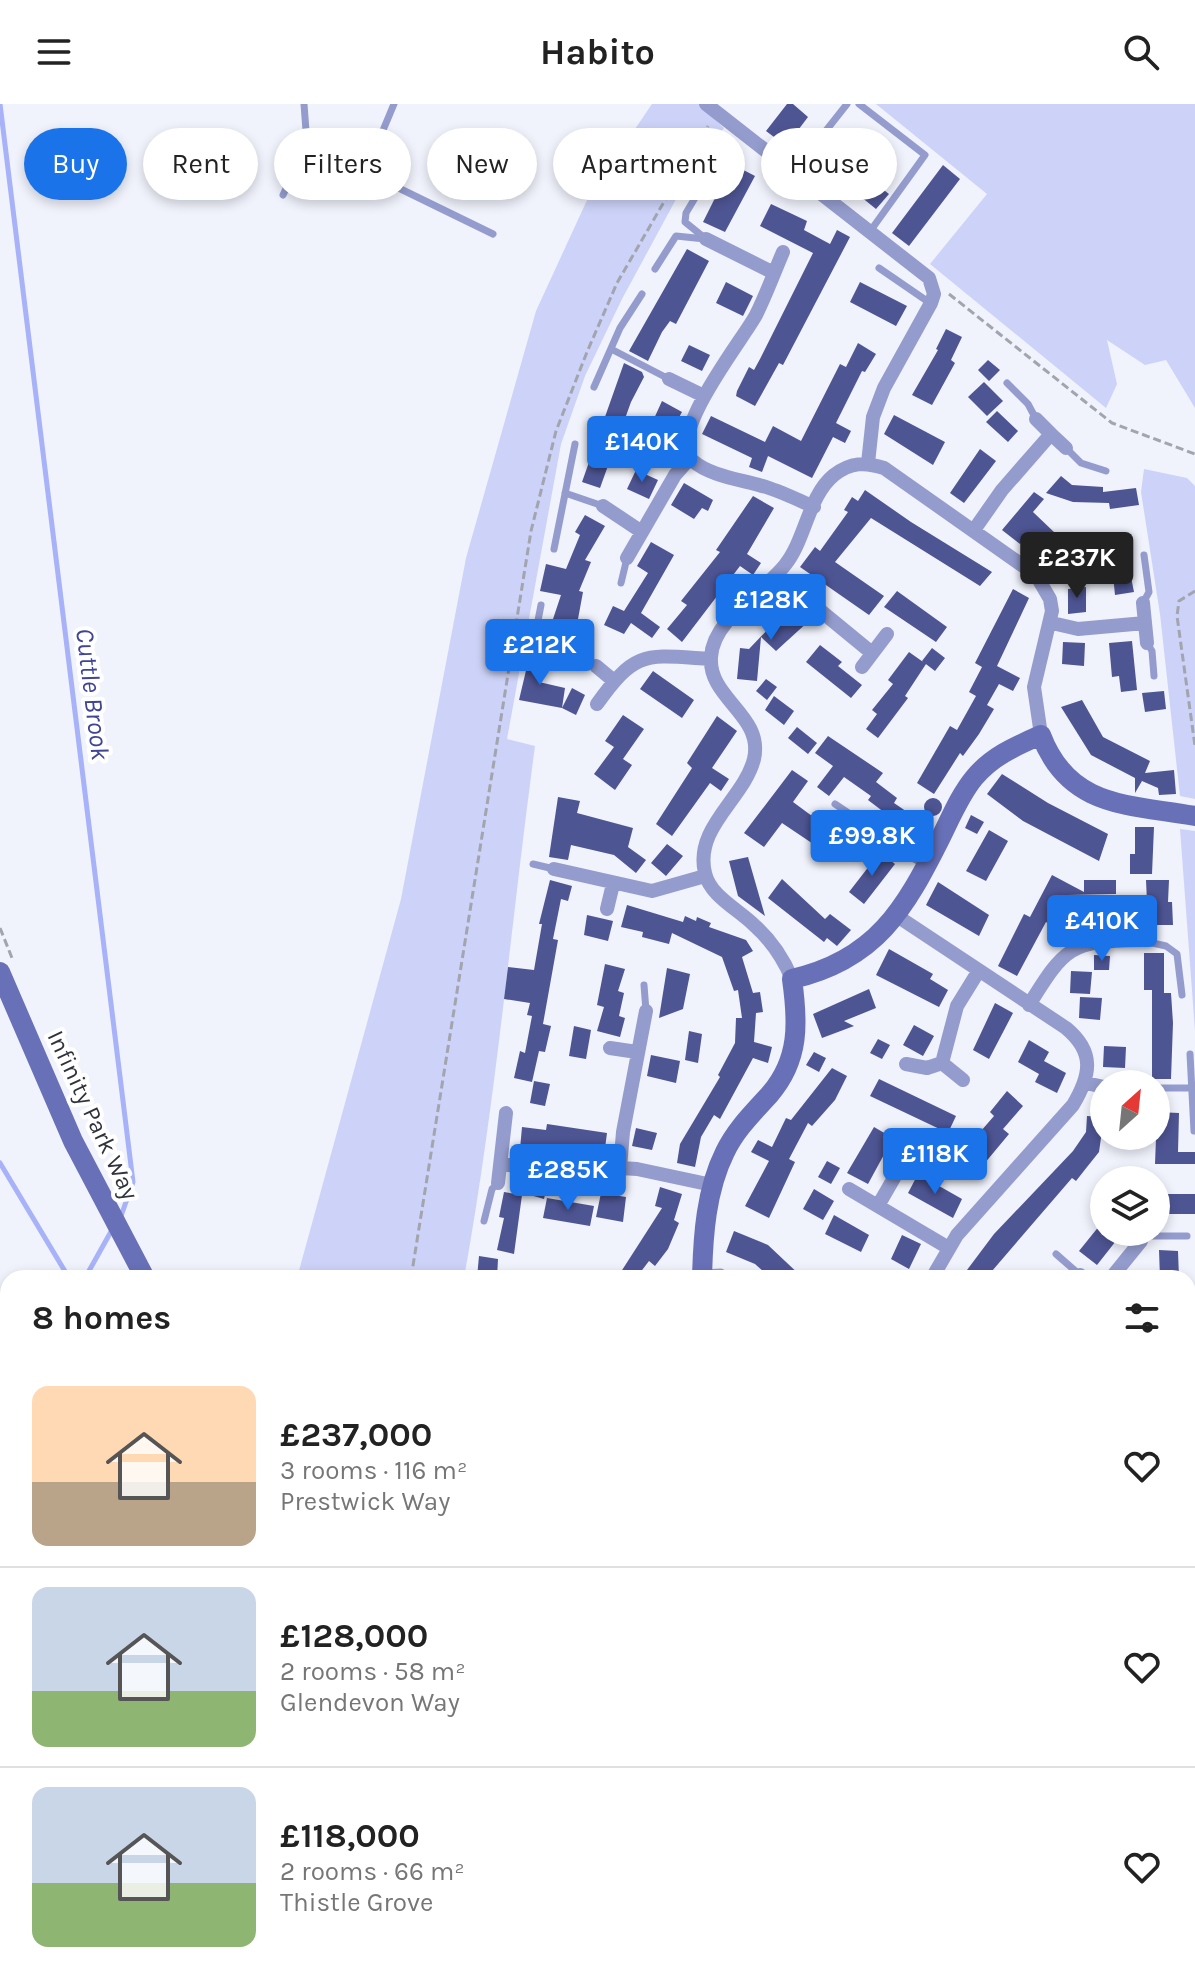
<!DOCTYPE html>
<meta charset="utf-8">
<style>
body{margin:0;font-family:Karla,sans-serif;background:#f2f2f2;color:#222;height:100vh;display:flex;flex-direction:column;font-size:30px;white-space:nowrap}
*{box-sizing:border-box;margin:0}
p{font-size:26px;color:#767676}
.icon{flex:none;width:44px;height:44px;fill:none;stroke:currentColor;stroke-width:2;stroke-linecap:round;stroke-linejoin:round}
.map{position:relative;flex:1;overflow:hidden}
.sheet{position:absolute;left:0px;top:1166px;width:1196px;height:714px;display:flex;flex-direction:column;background:#fff;border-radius:24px 24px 0 0;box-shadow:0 4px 12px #0003}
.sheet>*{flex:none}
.banner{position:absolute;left:24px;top:24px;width:1148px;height:72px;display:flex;gap:16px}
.needle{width:52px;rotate:27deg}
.buttons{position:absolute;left:1090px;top:966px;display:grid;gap:16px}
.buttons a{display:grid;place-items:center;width:80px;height:80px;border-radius:50%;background:#fff;box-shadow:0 4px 12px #0003;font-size:40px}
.price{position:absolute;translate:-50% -68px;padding:0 18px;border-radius:8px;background:#1a73e8;color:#fff;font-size:26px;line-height:52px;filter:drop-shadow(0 2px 4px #0008)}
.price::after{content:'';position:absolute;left:50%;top:48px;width:24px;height:18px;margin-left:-12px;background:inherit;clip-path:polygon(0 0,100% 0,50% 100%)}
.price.current{background:#222;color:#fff}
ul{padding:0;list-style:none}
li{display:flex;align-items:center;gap:24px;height:200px;padding:0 32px}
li+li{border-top:2px solid #e0e0e0}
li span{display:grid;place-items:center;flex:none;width:224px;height:160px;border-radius:16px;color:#555}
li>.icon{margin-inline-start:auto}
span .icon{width:96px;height:96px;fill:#fffc;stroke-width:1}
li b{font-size:34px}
h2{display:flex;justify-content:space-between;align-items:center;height:96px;padding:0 32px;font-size:34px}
.tag{padding:0 28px;border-radius:36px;background:#fff;box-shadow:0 4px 12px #0003;font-size:28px;line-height:72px}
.tag.current{background:#1a73e8;color:#fff}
header{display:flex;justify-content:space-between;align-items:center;height:104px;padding:0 32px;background:#fff;font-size:36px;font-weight:700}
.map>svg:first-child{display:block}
</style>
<header><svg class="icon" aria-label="menu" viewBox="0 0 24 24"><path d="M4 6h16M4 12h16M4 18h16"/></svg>Habito<svg class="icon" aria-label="search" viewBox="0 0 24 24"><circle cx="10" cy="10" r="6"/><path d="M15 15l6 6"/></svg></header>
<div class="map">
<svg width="1195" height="1879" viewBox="0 0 1195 1879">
<rect width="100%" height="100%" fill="#f0f2fc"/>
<!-- green -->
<path fill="#cdd3f8" d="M652,0H700L724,24L681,86L622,195L585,272L561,340L507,635L535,642C511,819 496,998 464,1174H297L401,795L466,454L536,207L588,94Z
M876,0H1195V304L1166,256L1145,261L1107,236L1117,280L1106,304L930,160L987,90Z
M1144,365L1187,374L1195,382V695L1180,692L1160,510L1141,388Z
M1180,725L1195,727V933V927Z
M1195,1307V1440C1183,1414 1183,1332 1195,1307Z
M197,1872H457L461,1879H196Z
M763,1872L946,1874L947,1879H767Z"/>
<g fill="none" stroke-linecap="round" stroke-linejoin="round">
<!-- stream -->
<path stroke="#a7b2f8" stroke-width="5" d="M0,0L133,1078L121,1112
M0,1059L69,1174
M85,1174L113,1124
M398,1872L401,1879"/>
</g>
<!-- building -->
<path fill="#4e5593" d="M787,0H793L808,13L786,42L766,27Z
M354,28L371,37L357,69L343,62L349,50L344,48Z
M831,45L889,90L876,105L819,59Z
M732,60L755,72L725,128L703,118Z
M943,61L960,75L909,142L892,129Z
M771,100L807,117L804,126L830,140L837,126L850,133L783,261L779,259L755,302L736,292L737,287L749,263L754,266L760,255L813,149L760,122Z
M687,145L709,157L676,220L670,217L662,228L648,257L629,247Z
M726,178L753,192L743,212L716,199Z
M860,178L907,202L896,222L850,198Z
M946,225L962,233L951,256L955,259L932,301L912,291L938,246L936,245Z
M858,239L876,250L865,268L862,267L836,319L851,327L845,339L833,333L812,374L768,352L762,368L749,363L752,354L702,330L711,312L765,338L773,322L801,337L840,260L846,263Z
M689,241L710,251L702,267L681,257Z
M988,256L1000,266L989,277L978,266Z
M624,259L642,268L644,273L631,298L600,384L582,378Z
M984,278L1003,297L987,312L968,293Z
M662,297L682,308L671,328L652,319Z
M997,307L1018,327L1008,338L986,318Z
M894,311L945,338L933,361L884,330Z
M980,345L996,357L964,399L950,389Z
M636,366L658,376L649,395L627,385Z
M1061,372L1072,381L1103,383V388L1136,384L1139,401L1110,405L1109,399L1073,398L1046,389Z
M684,379L713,396L708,407L702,404L694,415L671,401Z
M865,386L911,418L992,468L980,482L871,414L835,458L884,492L869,511L800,463L815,443L820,447L848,408L844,406L852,393L858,397Z
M1034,388L1044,395L1033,408L1076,449L1064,463L1028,431L1020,440L1002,426Z
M753,392L774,404L747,450L761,459L753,471L740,462L682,538L667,525L687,501L681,497L720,448L716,446Z
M585,411L605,422L585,456L591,458L579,487L583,488L573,542L551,539L553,515L561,491L540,487L546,460L566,465L580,431L575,428Z
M1123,433L1134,488L1115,491L1112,461L1107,462L1102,435Z
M651,438L674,451L641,509L660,523L652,534L631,519L624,530L604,521L613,502L624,507L648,469L637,462Z
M1086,483V508L1068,510V485Z
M1013,485L1029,494L997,562L1020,574L1013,587L999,580L987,601L994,605L979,630L963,652L960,649L934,690L917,679L950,622L957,626L976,592L969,588L982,563L975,559Z
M897,487L947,523L936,538L884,503Z
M792,500L810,516L776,547L761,533L757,577L737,575L740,544L749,545Z
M1132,537L1137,586L1121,588L1119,572L1112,573L1109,539Z
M1063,538L1085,539L1084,562L1062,560Z
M820,541L842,558L838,562L862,581L851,594L806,558Z
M932,544L945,554L935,567L922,557Z
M909,548L926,560L905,592L908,594L878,634L866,625L877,610L872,606L893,580L888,576Z
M529,554L544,558L539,578L565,584L562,604L519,596Z
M653,567L694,596L682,614L640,585Z
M766,575L777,583L767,596L756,587Z
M572,584L585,591L576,611L562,604Z
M1164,587L1166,605L1145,608L1142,589Z
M774,592L794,607L784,621L765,606Z
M1082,596L1103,633L1150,657L1145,669L1174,666L1176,690L1159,691L1158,684L1142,677L1135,689V674L1091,651L1061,603Z
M623,611L644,625L623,655L632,661L615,686L594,670L614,643L605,637Z
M717,612L737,627L712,664L729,675L721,687L710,679L672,732L656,720L692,664L687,659Z
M797,623L817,639L808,650L788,634Z
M828,632L883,669L876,678L897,694L894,699L919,716L910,728L868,696L871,692L844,673L829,692L817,683L833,662L815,649Z
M792,666L808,677L793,698L850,740L837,756L782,719L764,743L744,729Z
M1002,670L1048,699L1108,730L1099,757L1023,717L987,690Z
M558,693L580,697L577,709L633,724L628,743L646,756L636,769L614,751L571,741L568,756L549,753Z
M924 703a9 9 0 1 1 18 0a9 9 0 1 1-18 0Z
M971,711L984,718L977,730L965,724Z
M1135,723H1154L1152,770H1130V750H1135Z
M989,726L1008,737L986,777L966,767Z
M667,740L683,752L666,772L651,759Z
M880,748L895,760L864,800L849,788Z
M748,753L765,812L738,792L729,757Z
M1052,771L1084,788V776H1116V790L1068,791L1053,822L1046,818L1017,872L998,862L1024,810L1030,813Z
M782,775L825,815L830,810L851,826L837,842L827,834L824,838L768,794Z
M550,776L572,782L568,797L561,795L553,835L558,836L543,920L551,922L545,948L539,947L532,978L514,974L520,947L525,949L532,912L527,911L530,899L504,895L508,863L534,866L542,820H539Z
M1146,776H1169L1168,798H1172L1173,821H1148Z
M938,778L989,811L979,832L926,801Z
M627,801L683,818L685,812L696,817L697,813L711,819L709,823L746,836L753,847L742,853L753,889L760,888L763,908L756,909L754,938L772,943L768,959L753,954L720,1015L714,1011L701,1033L695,1063L677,1059L680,1040L720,973L718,971L735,939L736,914H742L738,886L734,887L722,853L672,829L669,840L642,833L643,828L621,823Z
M587,811L613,817L608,837L584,831Z
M889,845L933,870L930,875L948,886L939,903L876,871Z
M1144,849H1164V889H1171L1173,919L1171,975H1152V886H1144Z
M1094,851L1110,852L1109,866H1094Z
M605,860L625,865L618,887L624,889L619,912L625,914L620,933L597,927L604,903L597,901Z
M667,864L690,870L683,905L659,914Z
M1071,867L1092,868L1090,890L1070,889Z
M869,885L876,904L844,917L854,922L822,934L813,910Z
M1080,893L1102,894L1100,916L1079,914Z
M995,899L1013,909L989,955L973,946Z
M914,921L934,932L923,952L903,941Z
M574,922L591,926L586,955L569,952Z
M689,927L702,930L698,959L685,956Z
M878,935L890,941L882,955L870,949Z
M1029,936L1049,948L1044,957L1066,969L1057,989L1035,978L1039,970L1018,958Z
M1104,942L1126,943L1125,964L1103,963Z
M814,948L826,954L819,968L806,961Z
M651,951L680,957L676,979L647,972Z
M832,964L847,972L835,996L812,1022L808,1019L789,1055L795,1058L769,1114L745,1102L769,1057L751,1048L758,1036L772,1043L786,1014L791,1016Z
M879,975L956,1012L948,1029L870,992Z
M534,977L550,980L545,1002L530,999Z
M1007,987L1023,1002L1003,1025L1009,1030L974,1072L959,1059L978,1038L974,1035L994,1012L990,1008Z
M1157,1008L1179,1009L1178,1048H1195V1060H1155Z
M1087,1012L1104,1013L1099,1048L1087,1063L1076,1077L1072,1074L986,1174H961L994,1130L1073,1047L1086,1028Z
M547,1020L607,1029L604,1052L539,1044V1048L520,1045L522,1023L546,1026Z
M874,1023L893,1034L868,1080L847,1069Z
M636,1024L657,1029L652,1046L632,1042Z
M827,1057L840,1064L831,1080L818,1073Z
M918,1070L962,1095L953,1114L908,1089Z
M532,1075L548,1078L544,1095L530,1091Z
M660,1083L682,1090L674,1116L679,1119L668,1145L655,1162L649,1157L636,1174H617L662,1104L655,1102Z
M814,1085L834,1097L823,1116L803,1105Z
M504,1088L522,1091L514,1150L497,1146L504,1114L499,1113Z
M601,1089L626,1093L623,1118L596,1113Z
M1156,1090H1195V1110H1156Z
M547,1094L594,1102L590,1122L543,1114Z
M834,1111L869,1131L861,1148L825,1130Z
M1104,1116V1128H1123L1097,1161L1079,1147Z
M734,1127L768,1141L803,1174H771L755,1160L726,1148Z
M902,1131L921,1140L909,1165L891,1155Z
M1159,1146L1178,1147L1179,1174H1160Z
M479,1152L498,1155L497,1174H477Z"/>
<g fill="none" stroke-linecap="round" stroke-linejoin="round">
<!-- path -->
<path stroke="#a2a4ae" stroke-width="3" stroke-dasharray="8 4" stroke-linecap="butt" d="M949,190L1112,319L1195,350
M1195,487L1179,497L1177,512L1195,642
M0,824L12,854
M411,1174L531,427L556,327L587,248L617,179L708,22
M1195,1355V1394
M793,1872L795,1879
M294,1879L295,1872
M530,1879L533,1872"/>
<!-- lane -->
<path stroke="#949ccd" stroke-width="7" d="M394,0L371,55L374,72L493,130
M859,0L925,51L871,126
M794,67L847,0
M283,91L307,40L304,0
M706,135L685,118L686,109L714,62
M879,164L930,199
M655,165L676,132L705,135
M613,246L669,275
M1007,279L1028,300L1036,315
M594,283L620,224L642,190
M1066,344L1081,359L1106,367
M565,389L603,402
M554,445L575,340
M621,479L627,454
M1143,499L1149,488L1144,451
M541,501L535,532L538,541L596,562
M1147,539L1152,547L1154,572
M835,700L893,739
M533,760L554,765
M1139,836L1166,842L1177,850L1182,891
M644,881L646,907
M1190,950L1194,1027
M1156,984H1190
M894,1074L906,1054
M484,1117L492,1085L498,1079
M1141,1137L1150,1132H1187
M1056,1150L1080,1171
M703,1169L721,1168L732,1174"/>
<!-- street -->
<path stroke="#949ccd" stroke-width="14" d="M706,0L929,174L934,190L931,199L884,284L873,313L868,359
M706,135L774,169
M783,148C774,169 766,191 756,211C742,237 665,332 693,357C711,373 746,376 769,384C784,389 799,396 814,403
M669,275L704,292
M1051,330L1066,344
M603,402L642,428
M974,426L1002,386L1051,330L1036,315
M627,454L675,371L690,354
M777,471L872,549
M1052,519L1078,525L1145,519L1143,499
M1145,519L1147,539
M596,562L614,577
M862,563L887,530
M597,600C636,545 646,551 710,555
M893,739L928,759
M554,765L652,787L705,772
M607,805L613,780
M1108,810V837
M897,812L1066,924C1095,948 1091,971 1073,1001L957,1131L932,1174
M792,875C783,854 771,836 754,821C738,805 710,792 705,769C694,723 744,695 754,655C764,611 708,595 711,553C713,515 763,489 785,461C806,435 808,392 834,371C851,358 865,358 884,364L1036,471L1050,495L1052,507L1034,583L1041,631
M1029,901C1065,843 1070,837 1139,836
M610,944L637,948
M942,959L963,976
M906,960L927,964L942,959L957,902L978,868
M1086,979L1104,983
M502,1060L585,1072L620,1064L637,1065L712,1081
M620,1064L623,1028L646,907
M498,1079L506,1009
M849,1085L947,1143
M879,1100L894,1074
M1080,1171L1083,1174
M1111,1174L1141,1137
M618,1872L619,1879"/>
<!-- secondary -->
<path stroke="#6871b8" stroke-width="20" d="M0,868L73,1037L145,1174
M702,1174C703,1132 706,1086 725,1048C736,1025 753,1009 770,990C800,955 798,918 792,875C876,856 905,805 941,733C951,713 960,691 974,674C992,652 1016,642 1041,631C1069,705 1130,700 1195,712
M1188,1298L1195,1287
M1188,1453L1195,1463
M487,1872H500
M747,1872L750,1879"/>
</g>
<g text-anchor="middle" stroke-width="8" stroke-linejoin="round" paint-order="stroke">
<!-- street labels -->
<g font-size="24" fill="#30323c" stroke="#fff">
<text transform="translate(93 1011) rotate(65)" y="8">Infinity Park Way</text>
</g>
<!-- water labels -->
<g font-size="26" font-style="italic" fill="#404495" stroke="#fff">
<text transform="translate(93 590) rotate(83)" y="9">Cuttle Brook</text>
</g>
</g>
</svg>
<div class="buttons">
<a><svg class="needle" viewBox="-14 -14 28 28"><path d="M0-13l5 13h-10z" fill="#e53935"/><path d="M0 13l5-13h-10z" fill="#767676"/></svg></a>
<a><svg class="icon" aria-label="layers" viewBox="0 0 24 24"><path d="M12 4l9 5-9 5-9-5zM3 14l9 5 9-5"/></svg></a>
</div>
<b class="price" style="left:642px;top:380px">£140K</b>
<b class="price current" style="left:1077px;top:496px">£237K</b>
<b class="price" style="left:771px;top:538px">£128K</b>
<b class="price" style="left:540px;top:583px">£212K</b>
<b class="price" style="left:872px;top:774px">£99.8K</b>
<b class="price" style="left:1102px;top:859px">£410K</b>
<b class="price" style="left:935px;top:1092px">£118K</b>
<b class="price" style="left:568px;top:1108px">£285K</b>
<div class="banner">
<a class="tag current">Buy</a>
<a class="tag">Rent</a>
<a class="tag">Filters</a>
<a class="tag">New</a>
<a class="tag">Apartment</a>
<a class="tag">House</a>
</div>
<section class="sheet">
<h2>8 homes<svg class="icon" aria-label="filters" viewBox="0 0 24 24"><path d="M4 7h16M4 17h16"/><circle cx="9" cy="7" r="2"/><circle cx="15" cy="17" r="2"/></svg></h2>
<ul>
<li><span style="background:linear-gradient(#ffd9b3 60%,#b9a48a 0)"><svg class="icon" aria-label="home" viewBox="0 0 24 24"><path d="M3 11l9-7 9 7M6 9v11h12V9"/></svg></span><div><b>£237,000</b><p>3 rooms · 116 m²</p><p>Prestwick Way</p></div><svg class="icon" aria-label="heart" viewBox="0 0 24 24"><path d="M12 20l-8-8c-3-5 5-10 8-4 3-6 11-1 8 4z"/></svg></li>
<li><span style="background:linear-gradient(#c9d6e8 65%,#8fb573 0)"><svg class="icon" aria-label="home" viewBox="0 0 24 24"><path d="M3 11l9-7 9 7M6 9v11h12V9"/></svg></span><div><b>£128,000</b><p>2 rooms · 58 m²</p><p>Glendevon Way</p></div><svg class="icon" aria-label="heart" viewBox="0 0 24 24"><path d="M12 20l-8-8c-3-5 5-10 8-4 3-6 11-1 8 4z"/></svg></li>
<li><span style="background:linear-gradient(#c9d6e8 60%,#8fb573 0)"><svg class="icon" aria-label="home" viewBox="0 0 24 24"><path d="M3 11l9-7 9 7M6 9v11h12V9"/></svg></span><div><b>£118,000</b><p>2 rooms · 66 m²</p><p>Thistle Grove</p></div><svg class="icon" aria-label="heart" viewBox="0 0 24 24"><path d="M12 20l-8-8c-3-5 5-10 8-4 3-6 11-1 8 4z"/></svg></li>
</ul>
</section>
</div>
